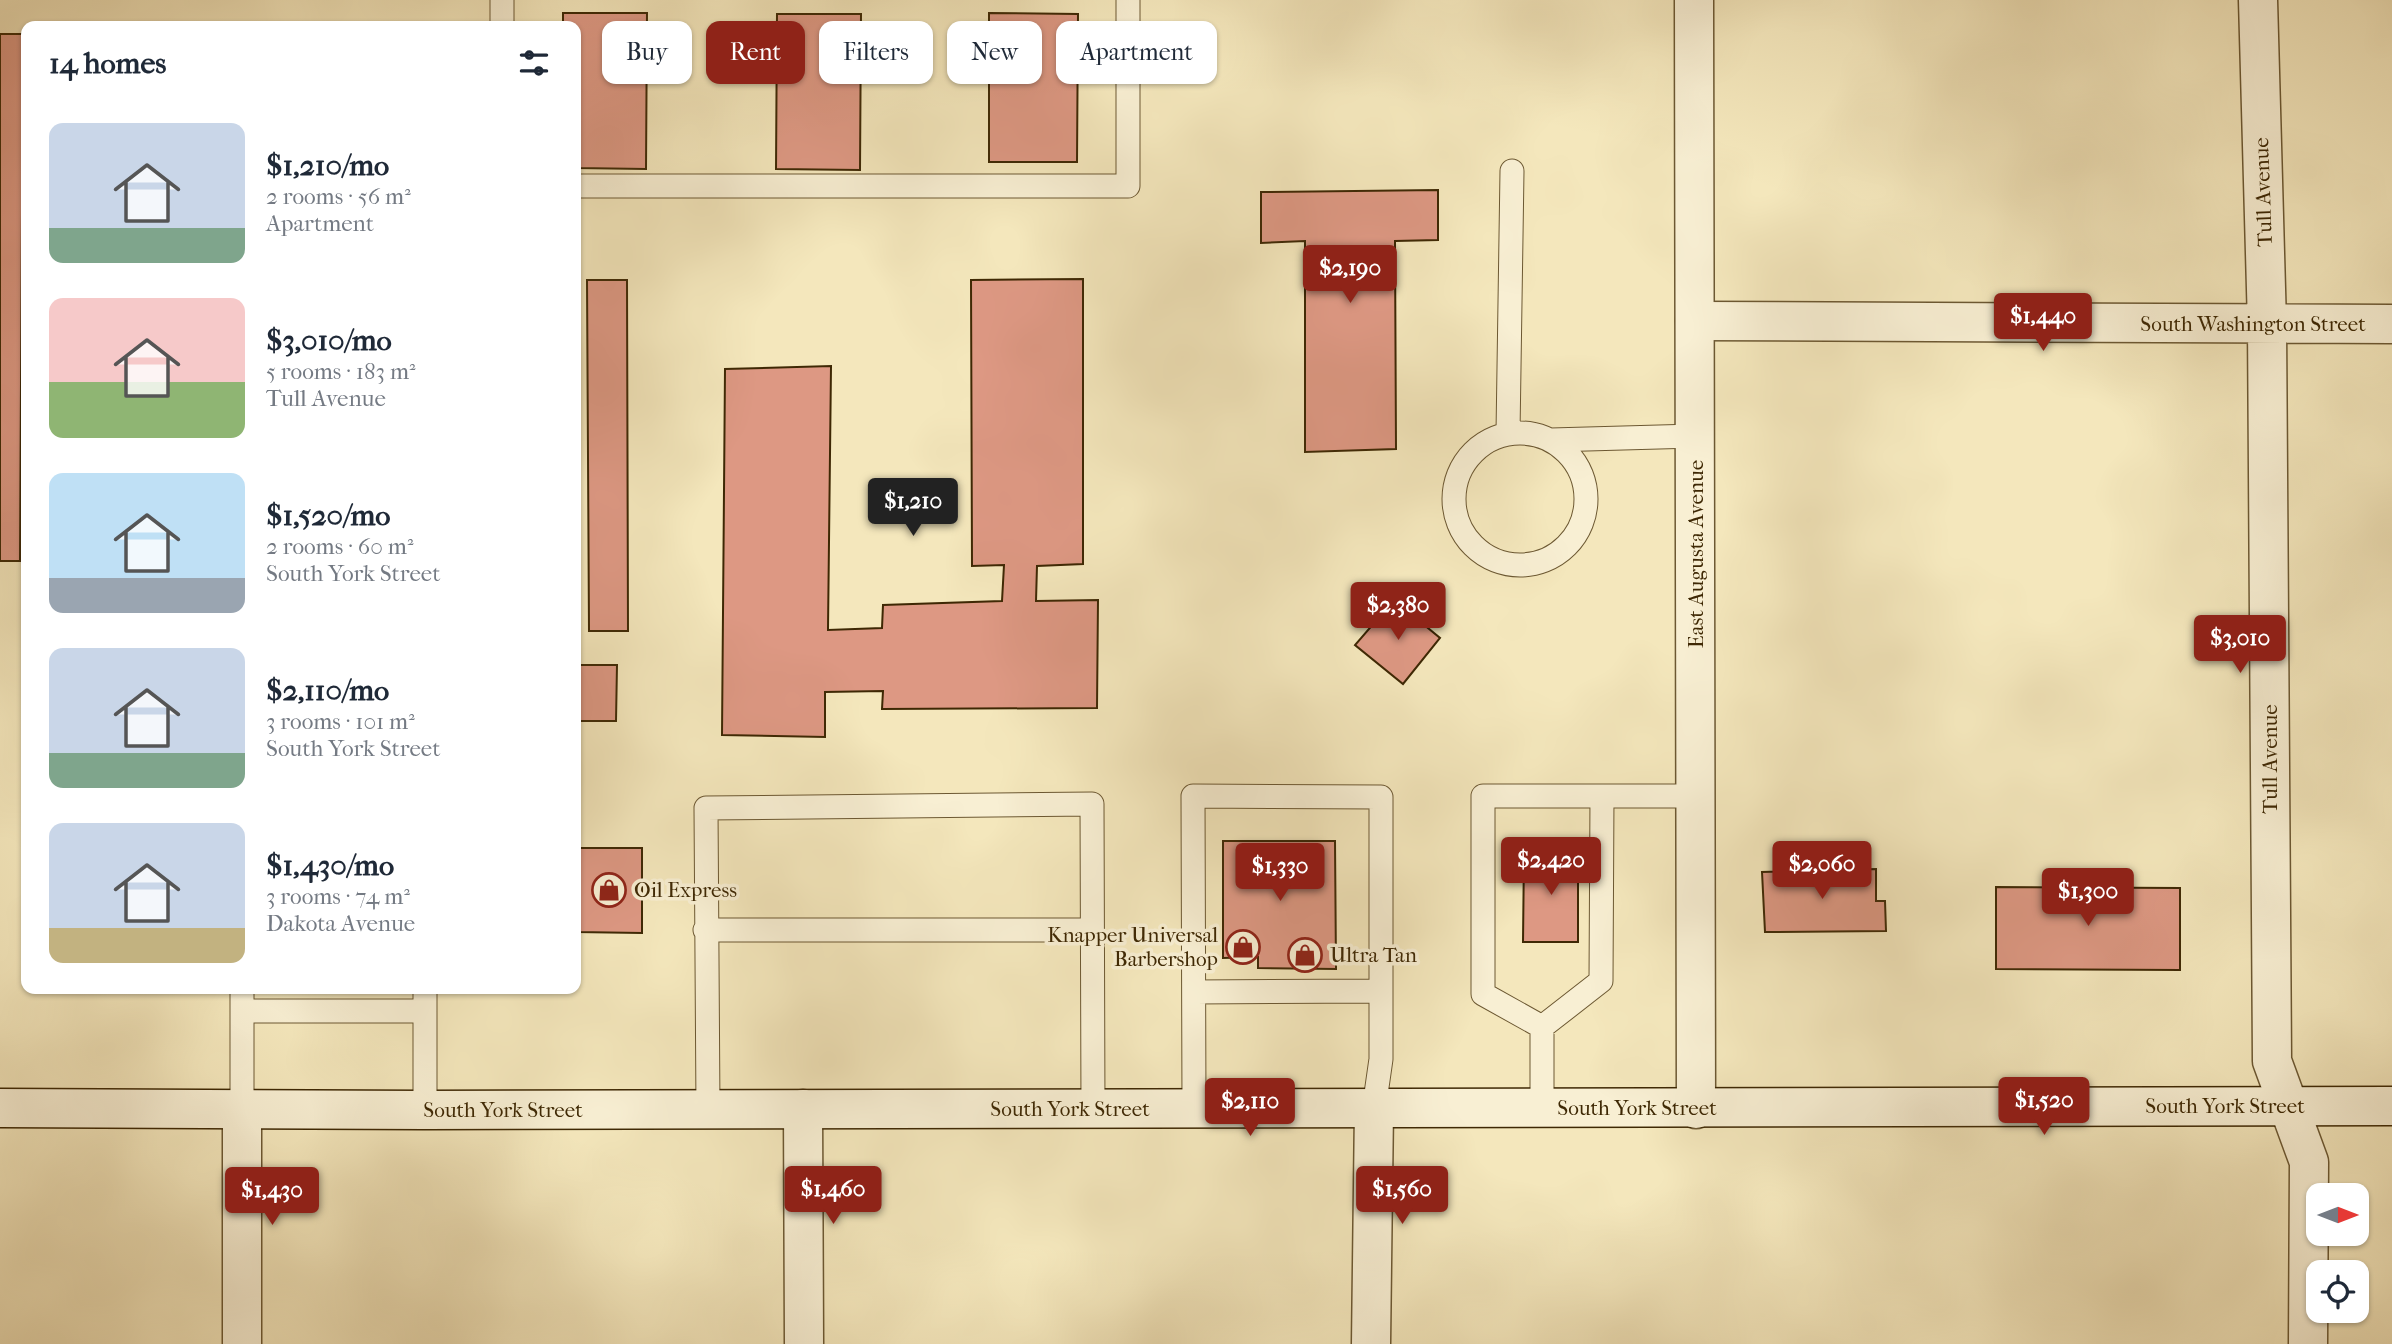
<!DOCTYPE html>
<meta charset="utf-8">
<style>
body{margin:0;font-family:"IM FELL French Canon",serif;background:#f2f2f3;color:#1f2937;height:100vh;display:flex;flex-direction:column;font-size:26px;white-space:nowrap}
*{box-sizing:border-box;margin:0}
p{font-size:23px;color:#747a83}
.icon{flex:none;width:38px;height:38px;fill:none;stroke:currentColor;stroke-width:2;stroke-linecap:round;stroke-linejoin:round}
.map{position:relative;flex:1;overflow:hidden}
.sheet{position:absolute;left:21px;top:21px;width:560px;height:973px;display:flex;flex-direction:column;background:#fff;border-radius:14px;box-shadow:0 2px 5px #0004}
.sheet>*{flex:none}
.guide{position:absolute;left:602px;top:21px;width:665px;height:63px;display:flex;gap:14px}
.needle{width:46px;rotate:90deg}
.fabs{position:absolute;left:2306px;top:1183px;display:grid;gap:14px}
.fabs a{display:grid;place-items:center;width:63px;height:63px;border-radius:14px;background:#fff;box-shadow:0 2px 5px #0004;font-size:35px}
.price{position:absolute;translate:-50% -60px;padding:0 16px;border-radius:7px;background:#8f2418;color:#fff;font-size:23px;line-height:46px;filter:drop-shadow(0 2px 4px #0008)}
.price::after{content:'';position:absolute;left:50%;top:42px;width:21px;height:16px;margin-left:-10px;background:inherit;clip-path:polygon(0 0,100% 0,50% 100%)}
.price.selected{background:#222;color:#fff}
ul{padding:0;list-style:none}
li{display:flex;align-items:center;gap:21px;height:175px;padding:0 28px}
li span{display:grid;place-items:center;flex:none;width:196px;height:140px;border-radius:14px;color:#555}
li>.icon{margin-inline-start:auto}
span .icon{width:84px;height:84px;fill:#fffc;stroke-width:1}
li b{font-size:30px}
h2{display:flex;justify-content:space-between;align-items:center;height:84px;padding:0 28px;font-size:30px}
.tag{padding:0 24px;border-radius:14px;background:#fff;box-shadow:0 2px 5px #0004;font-size:24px;line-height:63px}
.tag.selected{background:#8f2418;color:#fff}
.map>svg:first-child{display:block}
</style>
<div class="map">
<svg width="2392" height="1344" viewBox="0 0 2392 1344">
<rect width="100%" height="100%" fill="#f4e7bc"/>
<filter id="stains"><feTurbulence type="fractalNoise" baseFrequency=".00286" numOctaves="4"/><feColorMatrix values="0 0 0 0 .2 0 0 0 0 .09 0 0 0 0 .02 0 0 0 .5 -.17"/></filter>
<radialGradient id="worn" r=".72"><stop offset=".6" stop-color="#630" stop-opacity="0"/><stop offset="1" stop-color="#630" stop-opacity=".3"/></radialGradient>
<!-- building -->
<path fill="#dd9883" stroke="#3e2804" stroke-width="2" d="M563,13H647L646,169L576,168V26H563Z
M989,13L1078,14L1077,162H989Z
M777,14H861L860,170L776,169Z
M0,34H23L20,561H0Z
M1438,190V240L1395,241L1396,449L1305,452V241L1261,243V192Z
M1083,279V564L1037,566L1036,601L1098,600L1097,708L882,709L883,691L825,692V737L722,735L725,369L831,366L828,630L882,628L883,605L1002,601L1004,565L972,566L971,280Z
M587,280H627L628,631H589Z
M1394,600L1440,638L1403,684L1355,645Z
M576,665H617L616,721H576Z
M1223,841H1335L1336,969L1258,968V957L1223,958Z
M576,848H642V933L576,932Z
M1578,851V942H1523L1524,852Z
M1876,869V901H1885L1886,931L1765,932L1762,872Z
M1996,887L2180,888V970L1996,969Z"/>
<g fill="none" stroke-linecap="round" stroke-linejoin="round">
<!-- service casing -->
<g stroke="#6c5832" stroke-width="25">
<path id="service" d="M502,0V26
M576,186H1128V0
M1508,433L1512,171
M1454 499a66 66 0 1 1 132 0a66 66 0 1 1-132 0Z
M1551,440L1695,436
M705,930H1092
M242,989V1110
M425,989V1110
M1194,992L1381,991
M242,1011H425
M1542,1027L1601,981L1602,796
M1194,1108L1193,796L1381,797V1059L1374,1108
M1542,1108V1027L1483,994V796H1697
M708,1109L706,808L1092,804L1093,1109"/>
</g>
<!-- minor casing -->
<g stroke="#6c5832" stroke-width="41">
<path id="minor" d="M2258,0L2267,325L2272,1061L2309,1162L2308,1344
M1695,321L2392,324
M803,1109L804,1344
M242,1344V1110
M1371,1344L1374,1108"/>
</g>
<!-- tertiary casing -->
<g stroke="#6c5832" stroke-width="41">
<path id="tertiary" d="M1694,0L1696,1109"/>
</g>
<!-- secondary casing -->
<g stroke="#3e2804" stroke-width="41">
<path id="secondary" d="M0,1108L425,1110L2392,1106"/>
</g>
<!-- service -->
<use href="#service" stroke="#f8efd3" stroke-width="23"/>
<!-- minor -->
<use href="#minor" stroke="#f8efd3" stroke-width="38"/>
<!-- tertiary -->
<use href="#tertiary" stroke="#f8efd3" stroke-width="38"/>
<!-- secondary -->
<use href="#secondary" stroke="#f8efd3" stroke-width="38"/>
</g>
<!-- icons -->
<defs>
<g id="shop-ring" transform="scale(1.75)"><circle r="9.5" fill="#f8efd3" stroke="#8f2418" stroke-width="1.5"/><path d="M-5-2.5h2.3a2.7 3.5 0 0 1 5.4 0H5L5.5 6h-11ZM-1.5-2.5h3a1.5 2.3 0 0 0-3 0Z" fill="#8f2418"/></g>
</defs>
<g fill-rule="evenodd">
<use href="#shop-ring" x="609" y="890"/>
<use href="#shop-ring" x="1243" y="947"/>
<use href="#shop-ring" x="1305" y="955"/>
</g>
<g text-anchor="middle" stroke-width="7" stroke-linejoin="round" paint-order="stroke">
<!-- street labels -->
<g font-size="21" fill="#3e2804" stroke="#f8efd3">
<text transform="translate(2263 192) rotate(-92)" y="7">Tull Avenue</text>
<text x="2253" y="331">South Washington Street</text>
<text transform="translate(1696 554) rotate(-90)" y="7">East Augusta Avenue</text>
<text transform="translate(2270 759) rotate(-90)" y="7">Tull Avenue</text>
<text x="2225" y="1113">South York Street</text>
<text x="1637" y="1115">South York Street</text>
<text x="1070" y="1116">South York Street</text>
<text x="503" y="1117">South York Street</text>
</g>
<!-- poi labels -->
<g font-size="21" fill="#3e2804" stroke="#f8efd3" text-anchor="start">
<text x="634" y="897">Oil Express</text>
<text x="1218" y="942" text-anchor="end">Knapper Universal<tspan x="1218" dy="24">Barbershop</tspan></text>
<text x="1330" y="962">Ultra Tan</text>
</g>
</g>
<rect width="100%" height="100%" filter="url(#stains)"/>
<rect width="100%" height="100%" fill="url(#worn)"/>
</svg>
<div class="fabs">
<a><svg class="needle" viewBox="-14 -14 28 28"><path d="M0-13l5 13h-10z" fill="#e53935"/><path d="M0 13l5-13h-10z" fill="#747a83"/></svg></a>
<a><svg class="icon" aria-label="locate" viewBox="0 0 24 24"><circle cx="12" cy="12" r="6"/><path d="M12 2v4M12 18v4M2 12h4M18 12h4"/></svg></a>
</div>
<b class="price" style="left:1350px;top:305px">$2,190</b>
<b class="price" style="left:2043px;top:353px">$1,440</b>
<b class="price selected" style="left:913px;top:538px">$1,210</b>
<b class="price" style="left:1398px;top:642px">$2,380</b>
<b class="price" style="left:2240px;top:675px">$3,010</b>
<b class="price" style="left:1551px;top:897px">$2,420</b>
<b class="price" style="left:1822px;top:901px">$2,060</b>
<b class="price" style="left:1280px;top:903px">$1,330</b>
<b class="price" style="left:2088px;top:928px">$1,300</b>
<b class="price" style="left:2044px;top:1137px">$1,520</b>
<b class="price" style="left:1250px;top:1138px">$2,110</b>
<b class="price" style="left:833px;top:1226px">$1,460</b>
<b class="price" style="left:1402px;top:1226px">$1,560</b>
<b class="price" style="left:272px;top:1227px">$1,430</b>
<div class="guide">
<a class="tag">Buy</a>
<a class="tag selected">Rent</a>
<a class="tag">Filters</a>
<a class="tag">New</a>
<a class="tag">Apartment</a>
</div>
<section class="sheet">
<h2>14 homes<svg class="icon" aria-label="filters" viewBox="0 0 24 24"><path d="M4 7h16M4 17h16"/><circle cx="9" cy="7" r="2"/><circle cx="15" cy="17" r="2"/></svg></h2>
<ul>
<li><span style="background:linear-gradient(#c9d6e8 75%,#7fa58c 0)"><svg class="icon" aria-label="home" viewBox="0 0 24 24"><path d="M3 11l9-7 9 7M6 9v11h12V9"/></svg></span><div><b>$1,210/mo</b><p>2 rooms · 56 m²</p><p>Apartment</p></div></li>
<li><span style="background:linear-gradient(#f6c9c9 60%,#8fb573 0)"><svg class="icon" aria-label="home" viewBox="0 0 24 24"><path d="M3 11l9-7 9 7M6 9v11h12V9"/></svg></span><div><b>$3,010/mo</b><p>5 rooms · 183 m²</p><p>Tull Avenue</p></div></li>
<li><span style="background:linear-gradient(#bfe0f5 75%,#9aa5b1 0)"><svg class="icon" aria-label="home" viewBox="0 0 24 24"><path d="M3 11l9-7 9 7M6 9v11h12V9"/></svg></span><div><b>$1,520/mo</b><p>2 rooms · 60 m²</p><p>South York Street</p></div></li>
<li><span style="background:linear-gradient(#c9d6e8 75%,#7fa58c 0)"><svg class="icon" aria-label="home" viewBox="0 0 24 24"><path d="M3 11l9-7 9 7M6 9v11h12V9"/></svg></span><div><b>$2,110/mo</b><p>3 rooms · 101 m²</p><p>South York Street</p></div></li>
<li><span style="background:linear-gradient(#c9d6e8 75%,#c2b280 0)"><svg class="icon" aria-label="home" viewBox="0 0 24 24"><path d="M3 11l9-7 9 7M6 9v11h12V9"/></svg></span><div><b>$1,430/mo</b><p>3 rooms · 74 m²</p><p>Dakota Avenue</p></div></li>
</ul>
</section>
</div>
